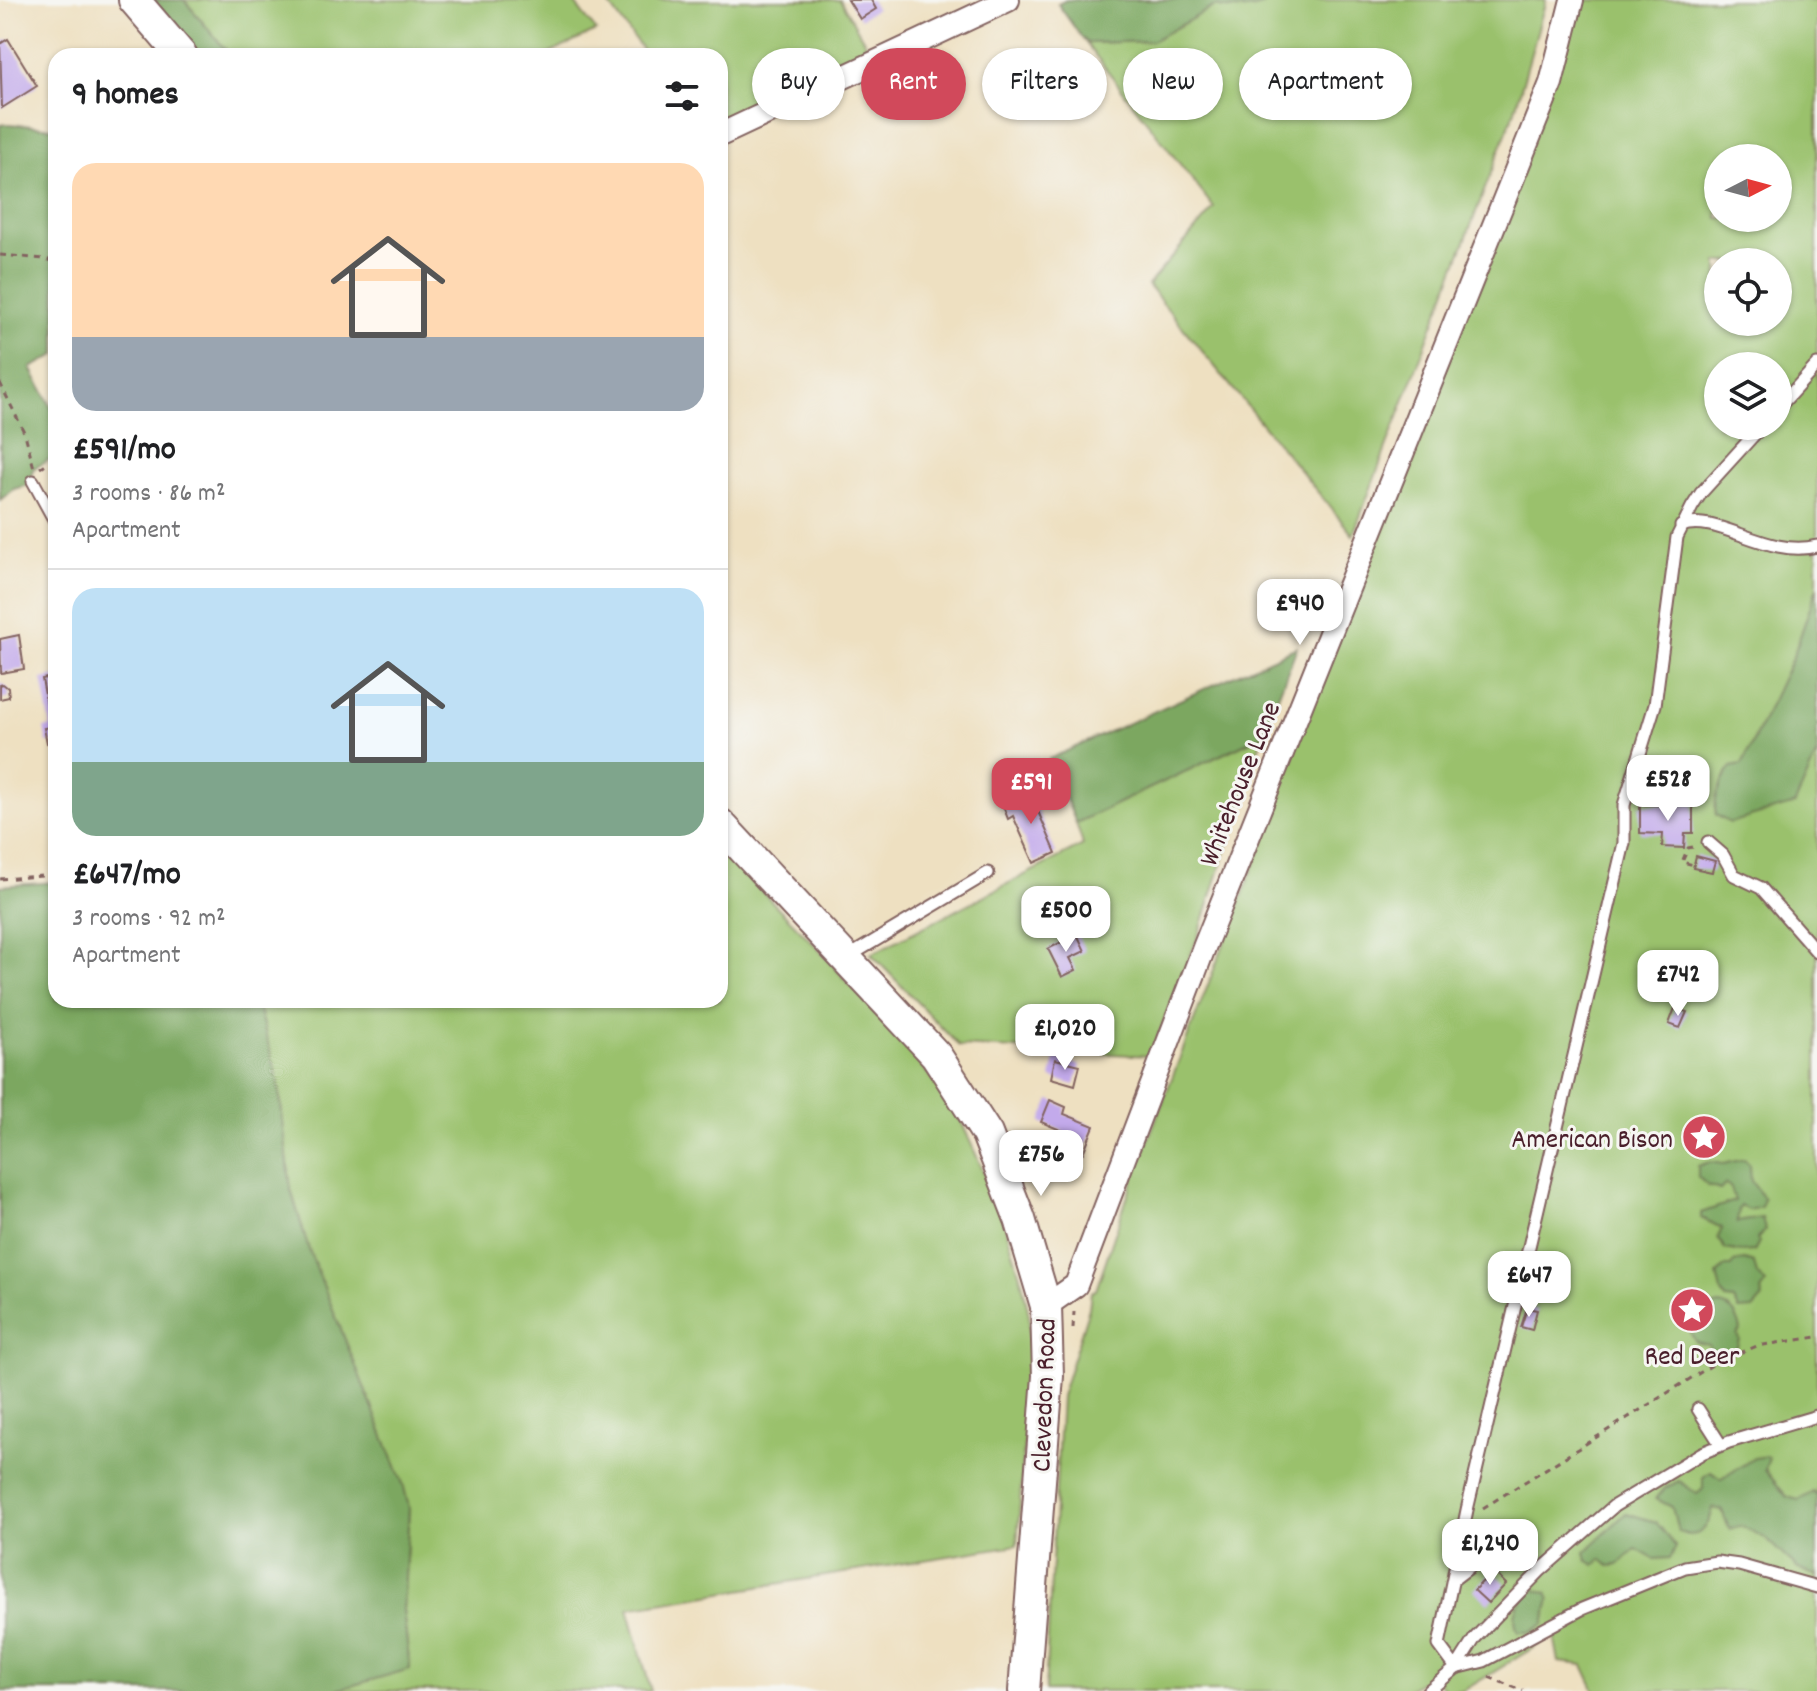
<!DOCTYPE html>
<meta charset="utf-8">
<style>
body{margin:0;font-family:Dekko,sans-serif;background:#f2f2f2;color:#202124;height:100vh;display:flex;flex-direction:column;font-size:30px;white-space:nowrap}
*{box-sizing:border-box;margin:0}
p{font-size:26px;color:#757577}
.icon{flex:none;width:44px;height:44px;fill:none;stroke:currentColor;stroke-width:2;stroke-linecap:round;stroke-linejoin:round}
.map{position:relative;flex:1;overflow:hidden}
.details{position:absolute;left:48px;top:48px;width:680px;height:960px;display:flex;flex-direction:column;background:#fff;border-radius:24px;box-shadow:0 2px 6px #0004}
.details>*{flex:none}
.hud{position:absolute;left:752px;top:48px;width:760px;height:72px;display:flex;gap:16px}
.needle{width:52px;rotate:84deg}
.controls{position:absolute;left:1704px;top:144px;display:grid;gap:16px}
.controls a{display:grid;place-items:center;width:88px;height:88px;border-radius:50%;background:#fff;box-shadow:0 2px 6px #0004;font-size:40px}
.price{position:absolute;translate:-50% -68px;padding:0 18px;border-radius:16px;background:#fff;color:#222;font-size:26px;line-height:52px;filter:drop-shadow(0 2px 4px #0008)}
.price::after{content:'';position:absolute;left:50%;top:48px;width:24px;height:18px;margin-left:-12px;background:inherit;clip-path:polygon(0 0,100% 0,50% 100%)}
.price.active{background:#d1495b;color:#fff}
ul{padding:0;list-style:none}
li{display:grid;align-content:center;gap:16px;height:424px;padding:0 24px}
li+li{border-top:2px solid #e0e0e0}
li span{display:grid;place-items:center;height:248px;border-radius:24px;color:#555}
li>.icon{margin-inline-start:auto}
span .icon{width:144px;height:144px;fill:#fffc;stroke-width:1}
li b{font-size:34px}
h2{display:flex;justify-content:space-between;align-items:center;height:96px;padding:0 24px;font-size:34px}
.pill{padding:0 28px;border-radius:36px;background:#fff;box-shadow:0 2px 6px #0004;font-size:28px;line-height:72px}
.pill.active{background:#d1495b;color:#fff}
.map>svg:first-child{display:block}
</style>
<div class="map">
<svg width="1817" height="1691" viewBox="0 0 1817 1691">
<rect width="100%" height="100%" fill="#f6f6f2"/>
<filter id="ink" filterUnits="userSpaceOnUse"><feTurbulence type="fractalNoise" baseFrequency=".0125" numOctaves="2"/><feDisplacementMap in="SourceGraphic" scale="16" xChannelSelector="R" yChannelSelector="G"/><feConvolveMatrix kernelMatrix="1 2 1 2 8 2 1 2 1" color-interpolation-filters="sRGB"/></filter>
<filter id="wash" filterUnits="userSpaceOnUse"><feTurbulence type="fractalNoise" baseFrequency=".006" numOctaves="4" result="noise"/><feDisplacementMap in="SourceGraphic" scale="32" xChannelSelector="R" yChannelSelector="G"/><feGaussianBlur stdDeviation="1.8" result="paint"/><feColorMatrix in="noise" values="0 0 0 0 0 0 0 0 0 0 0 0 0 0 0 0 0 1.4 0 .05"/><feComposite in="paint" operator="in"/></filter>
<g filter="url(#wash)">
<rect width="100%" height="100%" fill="#eee0c1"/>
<!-- green -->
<path fill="#9ac16c" stroke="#72704c" stroke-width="2" fill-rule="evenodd" d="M184,0H572L596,31L545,56H231Z
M606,0H840L869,49L720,121V56H647Z
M1271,0H1546L1515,110L1353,535L1148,285L1214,208L1082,38L1088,43L1152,41L1215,6C1232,10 1257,11 1271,0Z
M1579,0H1817V1691H1595L1583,1665L1559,1662L1554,1635L1463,1691H1446L1432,1675L1406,1691H1045L1061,1396L1089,1308L1091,1292L1096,1290L1136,1171L1269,827L1262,826ZM1718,158H1778V218H1718ZM1718,262H1778V322H1718ZM1718,366H1778V426H1718Z
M1263,735L1198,937L1150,1056L959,1046L871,954L1083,845L1076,823Z
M720,849L816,946L938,1085L961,1121L1000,1208L1022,1282L1029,1315L1030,1358L1017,1545L628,1608L651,1691H333L410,1668L403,1610L409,1508L403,1484L309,1250L291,1190L278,1080L256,1000H720Z"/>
<!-- forest -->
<path fill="#7ba760" stroke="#626346" stroke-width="2" d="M148,0H184L231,56H198Z
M1066,0H1271C1255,13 1234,10 1215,6L1152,41L1088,43L1082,38L1058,4Z
M9,124L56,128V355L31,368L56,416V456L33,469L29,485L14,489L0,500V125Z
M1817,587V754L1795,804L1730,823L1716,815C1712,797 1722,783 1731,767L1742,765L1794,654Z
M1297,647L1263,735L1076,823L1049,759Z
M56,882V1000H256L278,1080L291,1190L309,1250L403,1484L409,1508L403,1610L410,1669L333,1691H0V886Z
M1744,1159L1750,1165L1751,1181L1764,1199L1761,1207L1749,1210L1741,1206L1739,1209L1737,1222L1762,1218L1765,1230L1757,1239L1759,1242L1754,1251L1742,1252L1725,1249L1718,1238L1722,1228L1701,1218V1213L1735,1201L1731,1188L1726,1184L1720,1190L1708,1186L1698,1177V1166L1710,1162L1723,1164Z
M1744,1260L1754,1263L1757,1275L1766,1284L1761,1291L1763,1298L1753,1309L1739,1310L1734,1300L1726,1299L1721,1291L1717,1275L1724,1267H1731L1734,1262Z
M1719,1305C1733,1307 1737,1316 1741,1329L1737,1335L1739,1339L1736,1350L1714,1358L1709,1345L1696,1342L1685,1324L1688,1313Z
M1766,1456L1769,1458L1765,1470L1787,1497L1799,1500L1813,1492L1817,1496V1576L1798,1569L1765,1538L1742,1526L1729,1529L1722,1510L1713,1508C1709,1527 1699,1542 1678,1531L1672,1507L1656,1499L1665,1488L1679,1481L1697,1494L1703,1489V1477L1711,1472L1721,1479L1754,1458Z
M1626,1513L1656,1522L1676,1547L1670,1558L1654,1559L1636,1549L1618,1565L1609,1566L1601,1559L1595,1565L1587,1560L1585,1552Z
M1534,1590L1547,1592L1550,1599L1544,1624L1531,1632H1518C1510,1613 1519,1600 1534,1590Z"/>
<g id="blocks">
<!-- building -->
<path fill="#c3aaeb" d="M848,0H871L876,9L860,19Z
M8,39L37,86L2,108L0,44Z
M19,635L24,669L1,673L0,639Z
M56,676V741L47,743L44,728L51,727L42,679Z
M3,684L8,688L9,697L0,699V685Z
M1035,791L1042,807L1037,809L1056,853L1034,863L1013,816L1008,819L1003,806Z
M1640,805H1693V833H1685L1684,848L1662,847L1663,834L1640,833Z
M1696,856L1715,861L1712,872L1693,868Z
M1077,934L1085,951L1070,958L1076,970L1062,977L1048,949Z
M1675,1008L1687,1012L1680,1028L1669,1024Z
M1055,1059L1080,1065L1075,1085L1051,1078Z
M1050,1100L1066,1107L1064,1114L1094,1126L1083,1153L1058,1143L1063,1131L1041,1122Z
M1527,1308L1537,1310L1532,1330L1521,1327Z
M1493,1571L1506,1584L1488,1603L1474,1590Z"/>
</g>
</g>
<g filter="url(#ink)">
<use href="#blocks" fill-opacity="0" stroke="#836360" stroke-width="2"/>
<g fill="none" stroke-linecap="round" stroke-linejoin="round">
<!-- service casing -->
<g stroke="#836360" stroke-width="15">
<path id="service" d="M1778,408L1817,365
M1762,426L1701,493L1692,507L1677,537L1655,705L1624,805V843L1467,1510L1439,1645L1456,1668L1484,1661L1582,1609L1685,1567L1717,1562L1739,1565L1817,1587
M33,481L56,523
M1681,526C1717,512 1767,559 1817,546
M1708,842L1723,855L1734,875L1761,888L1817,952
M846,958L988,873
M1698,1409L1721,1445
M1454,1579L1506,1539
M1428,1691L1456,1668L1475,1638L1541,1570L1614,1506L1702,1453L1729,1442L1817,1416"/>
</g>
<!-- minor casing -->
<g stroke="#836360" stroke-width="26">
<path id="minor" d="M720,135L1008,0
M1046,1306L1076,1285L1205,945L1551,83L1572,0"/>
</g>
<!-- secondary casing -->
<g stroke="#836360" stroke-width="34">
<path id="secondary" d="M134,0L182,56
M720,824L936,1055L987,1134L1020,1219L1046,1306L1048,1376L1024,1691"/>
</g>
<!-- path -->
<path stroke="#836360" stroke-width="3" stroke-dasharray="6 6" stroke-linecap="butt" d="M0,255L45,259L56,262
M0,383L25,434L34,468
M40,468L56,457
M1693,847L1688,848L1682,862L1694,865
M0,879L56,875
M1073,1328L1074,1312
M1483,1508L1717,1362L1757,1346L1817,1337
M1489,1677L1523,1691"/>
<!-- service -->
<use href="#service" stroke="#fff" stroke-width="11"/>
<!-- minor -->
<use href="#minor" stroke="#fff" stroke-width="22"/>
<!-- secondary -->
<use href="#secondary" stroke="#fff" stroke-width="30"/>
</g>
</g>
<!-- icons -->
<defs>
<g id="sight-disc" transform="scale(2.3)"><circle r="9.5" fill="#d1495b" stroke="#f6f6f2"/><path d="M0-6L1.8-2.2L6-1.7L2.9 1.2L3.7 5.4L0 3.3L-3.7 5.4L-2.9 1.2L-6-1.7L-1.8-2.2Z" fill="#fff"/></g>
</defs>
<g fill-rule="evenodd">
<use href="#sight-disc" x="1704" y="1137"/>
<use href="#sight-disc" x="1692" y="1310"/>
</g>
<g text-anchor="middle" stroke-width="6" stroke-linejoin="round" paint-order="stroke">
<!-- street labels -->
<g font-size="28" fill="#4a1f2b" stroke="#f6f6f2">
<text transform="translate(1238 783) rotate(-68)" y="10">Whitehouse Lane</text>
<text transform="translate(1042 1395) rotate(-88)" y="10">Clevedon Road</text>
</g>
<!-- poi labels -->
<g font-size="28" fill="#4a1f2b" stroke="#f6f6f2" text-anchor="end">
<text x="1673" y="1147">American Bison</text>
<text x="1692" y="1364" text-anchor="middle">Red Deer</text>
</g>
</g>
</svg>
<div class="controls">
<a><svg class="needle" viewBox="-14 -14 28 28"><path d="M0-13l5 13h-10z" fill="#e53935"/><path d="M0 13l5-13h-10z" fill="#757577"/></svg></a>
<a><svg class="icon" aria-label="locate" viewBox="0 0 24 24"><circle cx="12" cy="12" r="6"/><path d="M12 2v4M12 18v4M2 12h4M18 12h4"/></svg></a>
<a><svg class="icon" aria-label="layers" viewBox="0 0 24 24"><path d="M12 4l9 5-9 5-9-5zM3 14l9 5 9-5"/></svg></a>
</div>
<b class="price" style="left:1300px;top:647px">£940</b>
<b class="price" style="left:1668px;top:823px">£528</b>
<b class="price active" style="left:1031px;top:826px">£591</b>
<b class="price" style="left:1066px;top:954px">£500</b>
<b class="price" style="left:1678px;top:1018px">£742</b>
<b class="price" style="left:1065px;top:1072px">£1,020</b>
<b class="price" style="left:1041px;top:1198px">£756</b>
<b class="price" style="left:1529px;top:1319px">£647</b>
<b class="price" style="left:1490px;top:1587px">£1,240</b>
<div class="hud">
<a class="pill">Buy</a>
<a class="pill active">Rent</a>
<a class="pill">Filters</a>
<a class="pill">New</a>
<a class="pill">Apartment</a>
</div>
<section class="details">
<h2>9 homes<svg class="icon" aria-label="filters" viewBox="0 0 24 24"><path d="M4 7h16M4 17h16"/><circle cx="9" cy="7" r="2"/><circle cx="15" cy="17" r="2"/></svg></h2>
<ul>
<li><span style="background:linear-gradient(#ffd9b3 70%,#9aa5b1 0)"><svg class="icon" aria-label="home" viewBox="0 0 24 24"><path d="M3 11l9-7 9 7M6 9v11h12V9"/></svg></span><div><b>£591/mo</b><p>3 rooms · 86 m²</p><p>Apartment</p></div></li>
<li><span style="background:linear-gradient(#bfe0f5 70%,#7fa58c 0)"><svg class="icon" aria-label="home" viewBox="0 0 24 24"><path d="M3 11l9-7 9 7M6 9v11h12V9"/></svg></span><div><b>£647/mo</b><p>3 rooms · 92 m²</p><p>Apartment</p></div></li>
</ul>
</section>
</div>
